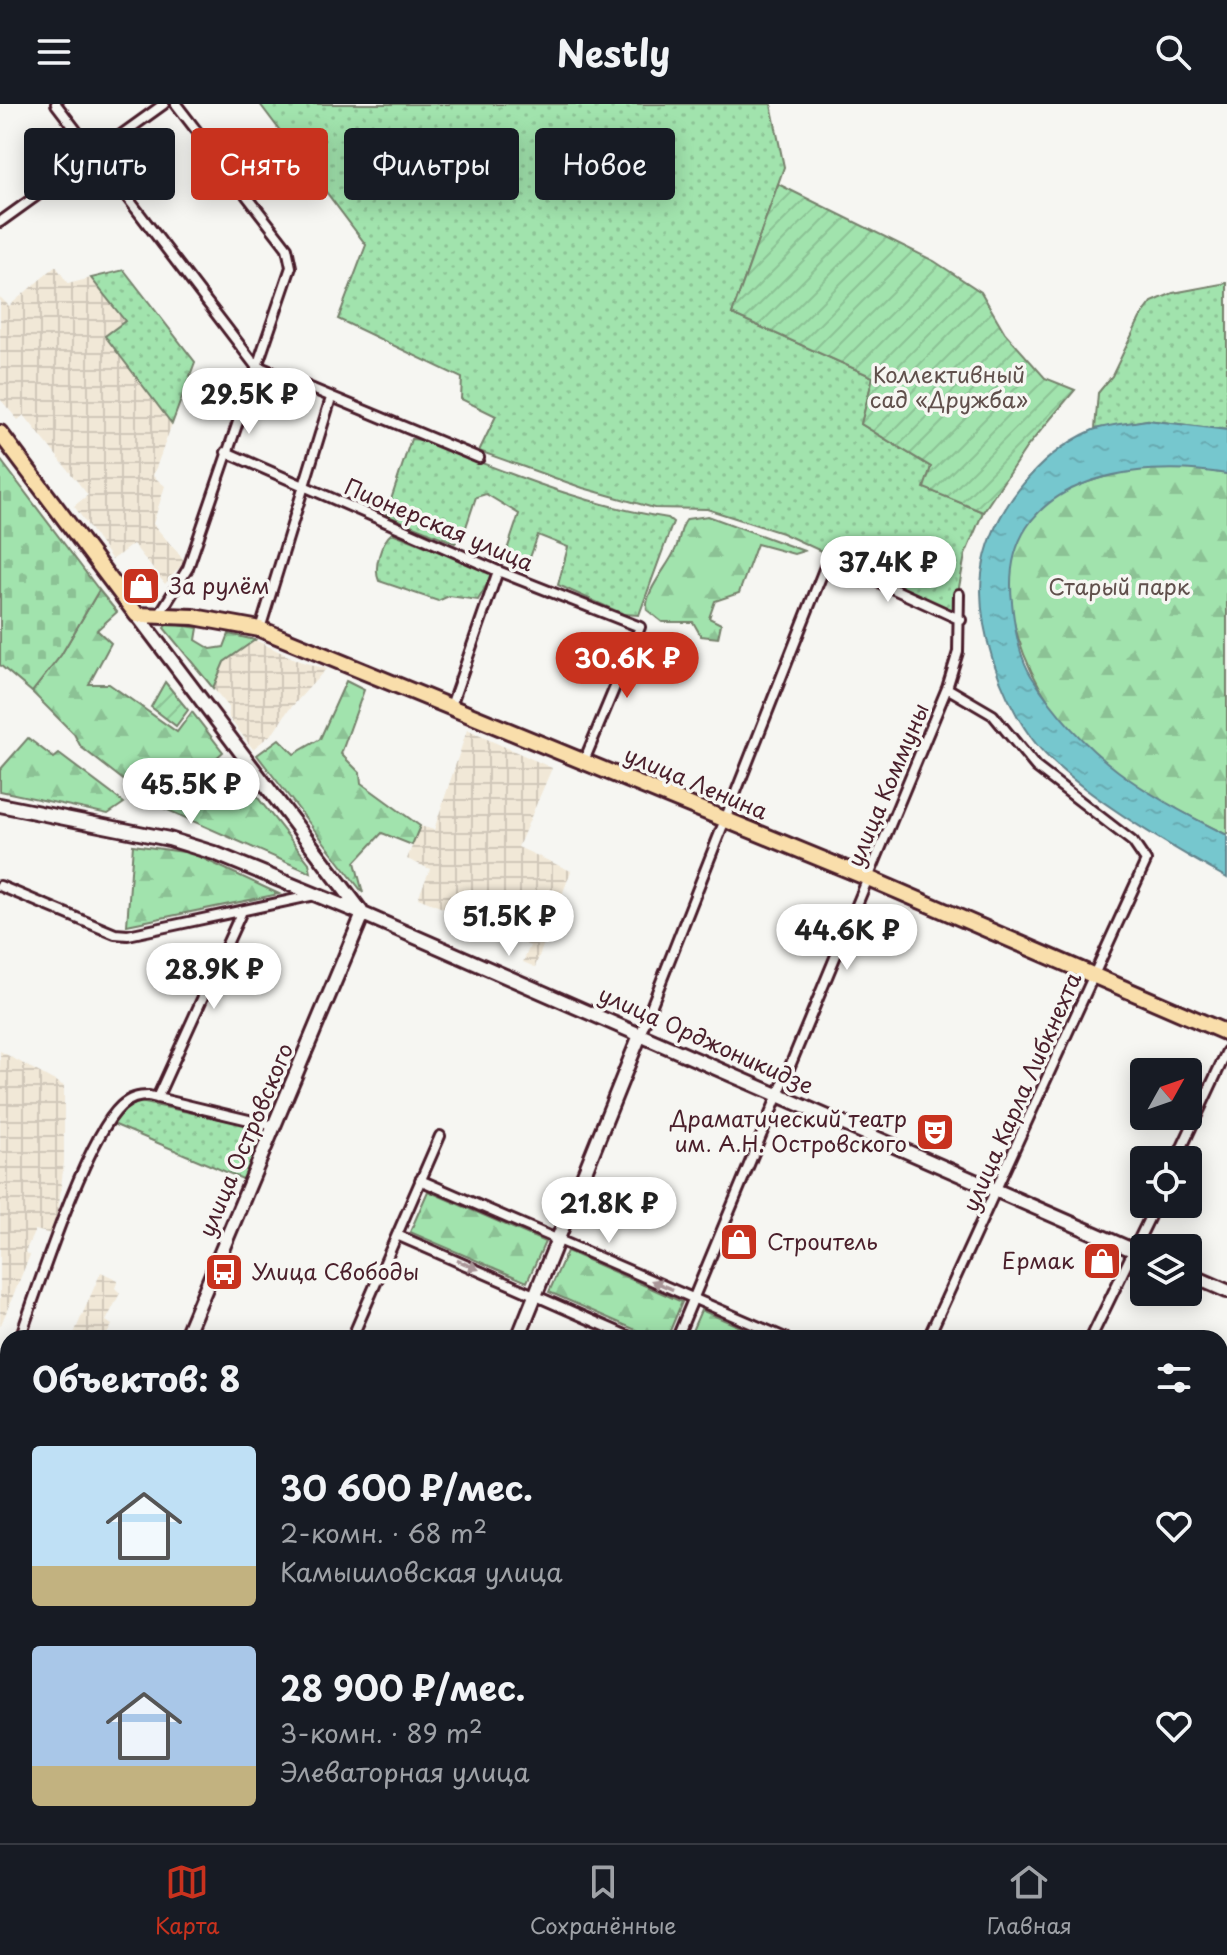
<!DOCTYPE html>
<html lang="ru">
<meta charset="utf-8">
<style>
body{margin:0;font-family:"Playpen Sans",sans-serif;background:#20242c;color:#f1f3f6;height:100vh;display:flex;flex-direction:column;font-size:30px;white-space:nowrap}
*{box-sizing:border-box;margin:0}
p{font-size:26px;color:#9ea1a6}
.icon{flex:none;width:44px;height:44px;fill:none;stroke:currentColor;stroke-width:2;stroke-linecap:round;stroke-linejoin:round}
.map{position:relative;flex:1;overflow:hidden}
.sheet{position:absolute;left:0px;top:1226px;width:1228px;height:514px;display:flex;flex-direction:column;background:#171b24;border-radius:24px 24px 0 0;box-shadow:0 4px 20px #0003}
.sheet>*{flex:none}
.guide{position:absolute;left:24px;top:24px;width:800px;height:72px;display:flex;gap:16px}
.needle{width:52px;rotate:50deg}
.tools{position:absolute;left:1130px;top:954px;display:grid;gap:16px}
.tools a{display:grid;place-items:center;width:72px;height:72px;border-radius:8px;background:#171b24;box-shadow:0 4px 20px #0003;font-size:40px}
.price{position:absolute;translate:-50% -68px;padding:0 18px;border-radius:28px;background:#fff;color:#222;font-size:26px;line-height:52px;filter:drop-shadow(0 2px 4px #0008)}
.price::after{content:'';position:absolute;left:50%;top:48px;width:24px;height:18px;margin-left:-12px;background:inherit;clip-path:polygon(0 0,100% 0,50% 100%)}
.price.selected{background:#c8321e;color:#fff}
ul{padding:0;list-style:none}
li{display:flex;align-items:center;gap:24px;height:200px;padding:0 32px}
li span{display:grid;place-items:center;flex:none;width:224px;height:160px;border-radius:8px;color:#555}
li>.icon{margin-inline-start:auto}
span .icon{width:96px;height:96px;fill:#fffc;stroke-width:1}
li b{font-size:34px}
h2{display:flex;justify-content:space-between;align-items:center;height:96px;padding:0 32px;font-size:34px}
.pill{padding:0 28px;border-radius:8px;background:#171b24;box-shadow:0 4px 20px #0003;font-size:28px;line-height:72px}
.pill.selected{background:#c8321e;color:#fff}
header{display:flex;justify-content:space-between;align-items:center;height:104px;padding:0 32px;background:#171b24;font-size:36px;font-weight:700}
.menu{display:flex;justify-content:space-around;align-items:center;height:112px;border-top:2px solid #363941;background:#171b24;font-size:22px;color:#9ea1a6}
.menu a{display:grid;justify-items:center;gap:4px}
.menu .selected{color:#c8321e}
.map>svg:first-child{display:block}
</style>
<header><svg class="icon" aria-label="menu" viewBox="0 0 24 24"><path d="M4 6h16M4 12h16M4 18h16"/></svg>Nestly<svg class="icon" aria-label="search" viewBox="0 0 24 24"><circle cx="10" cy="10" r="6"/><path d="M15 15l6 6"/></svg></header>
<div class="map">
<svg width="1227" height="1739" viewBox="0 0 1227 1739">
<defs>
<pattern id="industrial-grid" width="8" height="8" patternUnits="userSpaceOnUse" patternTransform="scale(2)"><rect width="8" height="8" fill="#f1e8d7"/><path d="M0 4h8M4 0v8" fill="none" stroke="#d0c7b9"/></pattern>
<pattern id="grass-dots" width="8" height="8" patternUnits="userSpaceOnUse" patternTransform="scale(2)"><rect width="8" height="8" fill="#a1e3ad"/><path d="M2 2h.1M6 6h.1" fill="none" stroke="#8cc295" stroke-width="1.8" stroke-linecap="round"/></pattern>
<pattern id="forest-firs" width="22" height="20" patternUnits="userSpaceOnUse" patternTransform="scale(2)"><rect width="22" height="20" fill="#a1e3ad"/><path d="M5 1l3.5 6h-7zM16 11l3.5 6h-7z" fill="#8cc295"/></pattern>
<pattern id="cemetery-stones" width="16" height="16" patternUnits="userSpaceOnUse" patternTransform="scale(2)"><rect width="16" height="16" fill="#a1e3ad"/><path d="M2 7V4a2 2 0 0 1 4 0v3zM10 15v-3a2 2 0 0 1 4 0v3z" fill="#8cc295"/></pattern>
<pattern id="garden-furrows" width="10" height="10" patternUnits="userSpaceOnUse" patternTransform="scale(2)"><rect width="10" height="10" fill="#a1e3ad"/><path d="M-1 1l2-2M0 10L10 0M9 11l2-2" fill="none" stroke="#8cc295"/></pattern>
<pattern id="water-ripples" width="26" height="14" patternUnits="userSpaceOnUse" patternTransform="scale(2)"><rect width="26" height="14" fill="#76c7ce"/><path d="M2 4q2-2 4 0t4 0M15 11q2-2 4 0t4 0" fill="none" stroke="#68aab1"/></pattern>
</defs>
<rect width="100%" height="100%" fill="#f6f6f2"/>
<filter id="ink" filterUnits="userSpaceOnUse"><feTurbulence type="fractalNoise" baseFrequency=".0125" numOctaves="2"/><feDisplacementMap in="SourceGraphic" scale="16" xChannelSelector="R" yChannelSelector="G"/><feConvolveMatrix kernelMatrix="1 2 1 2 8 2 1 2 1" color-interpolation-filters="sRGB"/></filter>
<g filter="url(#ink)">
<!-- industrial -->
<path fill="url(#industrial-grid)" d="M56,162L68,180L91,174L125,217L105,232L172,320L153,372L165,382L153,420L185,457L165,480L133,440L112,456L74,402L88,391L24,311L18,316L0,295V193L9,202Z
M255,536L299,557L326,565L287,608L274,628L253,645L229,614L228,602L213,584L224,558Z
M467,626L552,664L518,743L571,767L535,863L523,858L530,842L503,830L508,820L488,811L485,816L479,814L477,818L418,794L430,765L407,755L420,722L434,726Z
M0,947L64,982V1058L57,1117L52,1130L35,1126L25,1148L30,1151L0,1223Z
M101,1168L118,1176L115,1184L120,1189L106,1217L112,1221L105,1234H72Z
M1227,1335V1448L1220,1447V1350Z"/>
<!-- grass -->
<path fill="url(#grass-dots)" stroke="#76816c" stroke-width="2" d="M260,0H771L784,63L732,210L873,273L861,320L931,363L925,384L983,408L965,451L955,505L951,507L782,429L707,405L654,404L583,384L479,347L496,312L461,295L462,274L338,215L366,141Z
M124,166L195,258L172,320L105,232L125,217L91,174Z
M1227,179V326L1147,316L1095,325L1098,289L1112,272L1140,214L1152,198L1173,189Z
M411,335L423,336C503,367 583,401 668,414L673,418L639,511L623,510L558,481L568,443L538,431L526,465L504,455L519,410L486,390L476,393L464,429L455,439L386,411Z
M392,429L487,466L492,472L478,496L449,492L438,497L379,477C373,464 381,438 392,429Z
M140,998L259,1023L263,1034L245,1076L113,1020L124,1005Z"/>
<!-- forest -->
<path fill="url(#forest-firs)" stroke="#76816c" stroke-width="2" d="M1133,365H1198L1227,370V731C1181,708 1136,685 1096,653C1034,602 967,467 1044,402C1069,380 1101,374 1133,365Z
M708,412L804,447L794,450L757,440L739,489L715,497L709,514L721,520L718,534L701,532L693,518H662L647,506C644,487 669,462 676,444C681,433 679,425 687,415Z
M99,486L117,508L97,526L111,539L89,580H109L177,628L192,608L223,648L202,667L201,689L222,701L247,680L309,759L311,769L154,700L81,643L74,630L32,588L61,551Z
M168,519L198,524L196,536L211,545L224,543L229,530L255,536L224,558L213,584L164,524Z
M346,577L364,586L341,650L360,669L361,679L420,722L412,741L382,729L355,758L363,789L257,651L279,635L294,650L320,635Z
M28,634L54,654L59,650L124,699L108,710L0,687V666Z
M133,741L191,749L279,790L127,821Z
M428,1087L545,1138L527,1178L410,1128Z
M567,1147L682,1198L667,1234H654L549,1188Z
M701,1206L766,1234H689Z"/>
<!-- cemetery -->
<path fill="url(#cemetery-stones)" stroke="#76816c" stroke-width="2" d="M0,355L99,486L61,551L32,588L0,561Z"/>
<!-- garden -->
<path fill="url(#garden-furrows)" stroke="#76816c" stroke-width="2" d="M778,80L934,157L981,188L1005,229L1045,274L1075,286L1026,344L983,408L924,384L931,363L861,320L873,273L732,210Z
M165,578L188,606L176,622L151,603Z"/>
<!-- water -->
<path fill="url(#water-ripples)" stroke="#64848d" stroke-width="2" d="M1147,316L1227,326V370C1134,354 998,374 1012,498C1014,521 1019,553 1032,573C1084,654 1144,690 1227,731V774C1173,744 1064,681 1030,632C1000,589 976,523 982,470C989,410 1038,350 1093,326C1109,320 1130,319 1147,316Z"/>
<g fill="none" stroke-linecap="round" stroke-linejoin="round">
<!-- street casing -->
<g stroke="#4a1f2b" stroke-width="14">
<path id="street" d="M56,0L255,261L479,354
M0,118L164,0
M226,348L498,467L640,523L584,657
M159,511L188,464L291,163L287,144L176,0
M260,525L331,294
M451,602L498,467
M0,782L115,830L128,831L315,791
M640,931L828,455L961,516
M157,994L242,807
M1176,1056L1227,947
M420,1076L785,1234
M397,1131L632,1234
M20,1234C38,1183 86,1034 121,1002C130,994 138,992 149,992L274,1022
M352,1234L440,1032
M677,1234L947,584L958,548L959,490
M928,1234L1146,757L1133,738L1036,663L993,611L947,584
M1091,1234L1156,1100
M0,1282L8,1263
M0,1535L8,1538
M1220,1656L1227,1643
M0,1683L8,1663
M463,1732L480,1739
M755,1732L766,1739
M141,1739L144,1732
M716,1739L725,1732
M1174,1739L1178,1732"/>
</g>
<!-- secondary casing -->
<g stroke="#4a1f2b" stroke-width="18">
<path id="secondary" d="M137,511L361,807
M0,701L169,735L214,749L363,810L1144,1151
M1188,1170L1227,1187
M185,1234L363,810
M518,1234L640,931
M1220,1316L1227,1301
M0,1438L8,1437
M1220,1488L1227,1491
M1120,1732L1137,1739
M305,1739L308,1732
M970,1739L976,1732"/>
</g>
<!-- primary casing -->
<g stroke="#4a1f2b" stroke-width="20">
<path id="primary" d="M0,329L137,511L194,513L260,525L868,774L1227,929"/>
</g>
<!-- street -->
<use href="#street" stroke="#f6f6f2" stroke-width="8"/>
<!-- secondary -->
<use href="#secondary" stroke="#f6f6f2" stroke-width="12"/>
<!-- primary -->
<use href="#primary" stroke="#f9deab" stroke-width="14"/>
</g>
<!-- one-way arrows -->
<defs><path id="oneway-solid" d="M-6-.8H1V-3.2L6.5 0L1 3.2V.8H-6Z" transform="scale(2)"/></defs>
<g fill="#a99598">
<use href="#oneway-solid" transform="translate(468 1161) rotate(23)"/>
<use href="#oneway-solid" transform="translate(662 1181) rotate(-157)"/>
</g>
</g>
<!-- icons -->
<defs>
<g id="shop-square" transform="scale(2)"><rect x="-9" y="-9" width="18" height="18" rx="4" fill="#c8321e" stroke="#f6f6f2"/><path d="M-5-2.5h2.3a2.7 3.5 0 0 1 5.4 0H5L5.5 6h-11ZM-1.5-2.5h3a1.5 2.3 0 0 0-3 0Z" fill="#fff"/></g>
<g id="theatre-square" transform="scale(2)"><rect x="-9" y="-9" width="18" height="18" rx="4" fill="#c8321e" stroke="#f6f6f2"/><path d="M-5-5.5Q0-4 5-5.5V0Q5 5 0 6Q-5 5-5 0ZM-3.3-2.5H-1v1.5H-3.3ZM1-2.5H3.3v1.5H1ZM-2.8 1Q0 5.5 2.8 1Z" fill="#fff"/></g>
<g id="bus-square" transform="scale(2)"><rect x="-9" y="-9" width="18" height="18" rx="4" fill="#c8321e" stroke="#f6f6f2"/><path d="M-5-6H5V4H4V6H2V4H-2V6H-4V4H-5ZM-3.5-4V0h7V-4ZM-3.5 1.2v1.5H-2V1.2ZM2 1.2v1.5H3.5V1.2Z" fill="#fff"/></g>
</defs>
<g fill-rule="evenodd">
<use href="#shop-square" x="141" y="482"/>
<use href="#theatre-square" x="935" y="1028"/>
<use href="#shop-square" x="739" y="1138"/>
<use href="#shop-square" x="1102" y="1157"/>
<use href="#bus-square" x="224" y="1168"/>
</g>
<g text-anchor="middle" stroke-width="7" stroke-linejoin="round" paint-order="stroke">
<!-- park labels -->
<g font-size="22" fill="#60504c" stroke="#f6f6f2">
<text x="949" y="279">Коллективный<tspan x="949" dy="25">сад «Дружба»</tspan></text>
<text x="1119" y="491">Старый парк</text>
</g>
<!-- street labels -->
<g font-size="22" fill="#4a1f2b" stroke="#f6f6f2">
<text transform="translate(439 421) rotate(23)" y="8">Пионерская улица</text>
<text transform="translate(696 679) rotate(23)" y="8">улица Ленина</text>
<text transform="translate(888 681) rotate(-67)" y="8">улица Коммуны</text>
<text transform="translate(706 936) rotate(24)" y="8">улица Орджоникидзе</text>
<text transform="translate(1022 988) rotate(-66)" y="8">улица Карла Либкнехта</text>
<text transform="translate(246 1036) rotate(-67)" y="8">улица Островского</text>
</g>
<!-- poi labels -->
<g font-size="22" fill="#4a1f2b" stroke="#f6f6f2" text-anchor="start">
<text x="169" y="490">За рулём</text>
<text x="907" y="1023" text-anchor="end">Драматический театр<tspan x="907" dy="25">им. А.Н. Островского</tspan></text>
<text x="767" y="1146">Строитель</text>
<text x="1074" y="1165" text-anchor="end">Ермак</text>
<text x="252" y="1176">Улица Свободы</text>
</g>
</g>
</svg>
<div class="tools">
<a><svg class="needle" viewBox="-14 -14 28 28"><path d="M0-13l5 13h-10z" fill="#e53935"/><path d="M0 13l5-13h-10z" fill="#9ea1a6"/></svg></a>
<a><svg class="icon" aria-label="locate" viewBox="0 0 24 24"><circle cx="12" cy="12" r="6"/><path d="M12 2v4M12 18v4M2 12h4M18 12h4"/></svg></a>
<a><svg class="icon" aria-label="layers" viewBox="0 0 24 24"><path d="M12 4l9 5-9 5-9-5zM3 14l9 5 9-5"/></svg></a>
</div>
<b class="price" style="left:249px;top:332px">29.5K ₽</b>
<b class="price" style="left:888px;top:500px">37.4K ₽</b>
<b class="price selected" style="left:627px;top:596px">30.6K ₽</b>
<b class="price" style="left:191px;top:722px">45.5K ₽</b>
<b class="price" style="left:509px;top:854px">51.5K ₽</b>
<b class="price" style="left:847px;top:868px">44.6K ₽</b>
<b class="price" style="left:214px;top:907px">28.9K ₽</b>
<b class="price" style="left:609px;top:1141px">21.8K ₽</b>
<div class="guide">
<a class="pill">Купить</a>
<a class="pill selected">Снять</a>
<a class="pill">Фильтры</a>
<a class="pill">Новое</a>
</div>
<section class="sheet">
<h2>Объектов: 8<svg class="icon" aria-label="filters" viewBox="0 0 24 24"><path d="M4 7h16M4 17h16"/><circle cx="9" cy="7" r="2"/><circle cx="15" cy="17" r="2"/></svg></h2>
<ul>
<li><span style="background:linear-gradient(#bfe0f5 75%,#c2b280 0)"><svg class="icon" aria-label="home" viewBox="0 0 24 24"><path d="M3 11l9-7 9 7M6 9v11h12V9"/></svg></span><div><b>30 600 ₽/мес.</b><p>2-комн. · 68 m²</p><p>Камышловская улица</p></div><svg class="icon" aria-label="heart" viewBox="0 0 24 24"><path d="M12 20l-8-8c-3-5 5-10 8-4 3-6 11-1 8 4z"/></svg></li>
<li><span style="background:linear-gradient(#a9c7e8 75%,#c2b280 0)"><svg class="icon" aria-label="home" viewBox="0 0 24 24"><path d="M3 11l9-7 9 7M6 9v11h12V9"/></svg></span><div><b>28 900 ₽/мес.</b><p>3-комн. · 89 m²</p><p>Элеваторная улица</p></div><svg class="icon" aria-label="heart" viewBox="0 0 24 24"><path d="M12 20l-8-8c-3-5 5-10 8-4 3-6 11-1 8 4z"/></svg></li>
</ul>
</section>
</div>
<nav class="menu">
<a class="selected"><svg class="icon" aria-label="map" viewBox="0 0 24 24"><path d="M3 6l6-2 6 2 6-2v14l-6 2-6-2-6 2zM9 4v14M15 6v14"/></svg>Карта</a>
<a><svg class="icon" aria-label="saved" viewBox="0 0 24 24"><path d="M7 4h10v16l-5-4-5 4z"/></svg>Сохранённые</a>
<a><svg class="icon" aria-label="home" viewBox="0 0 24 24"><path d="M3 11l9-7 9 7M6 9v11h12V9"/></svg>Главная</a>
</nav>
